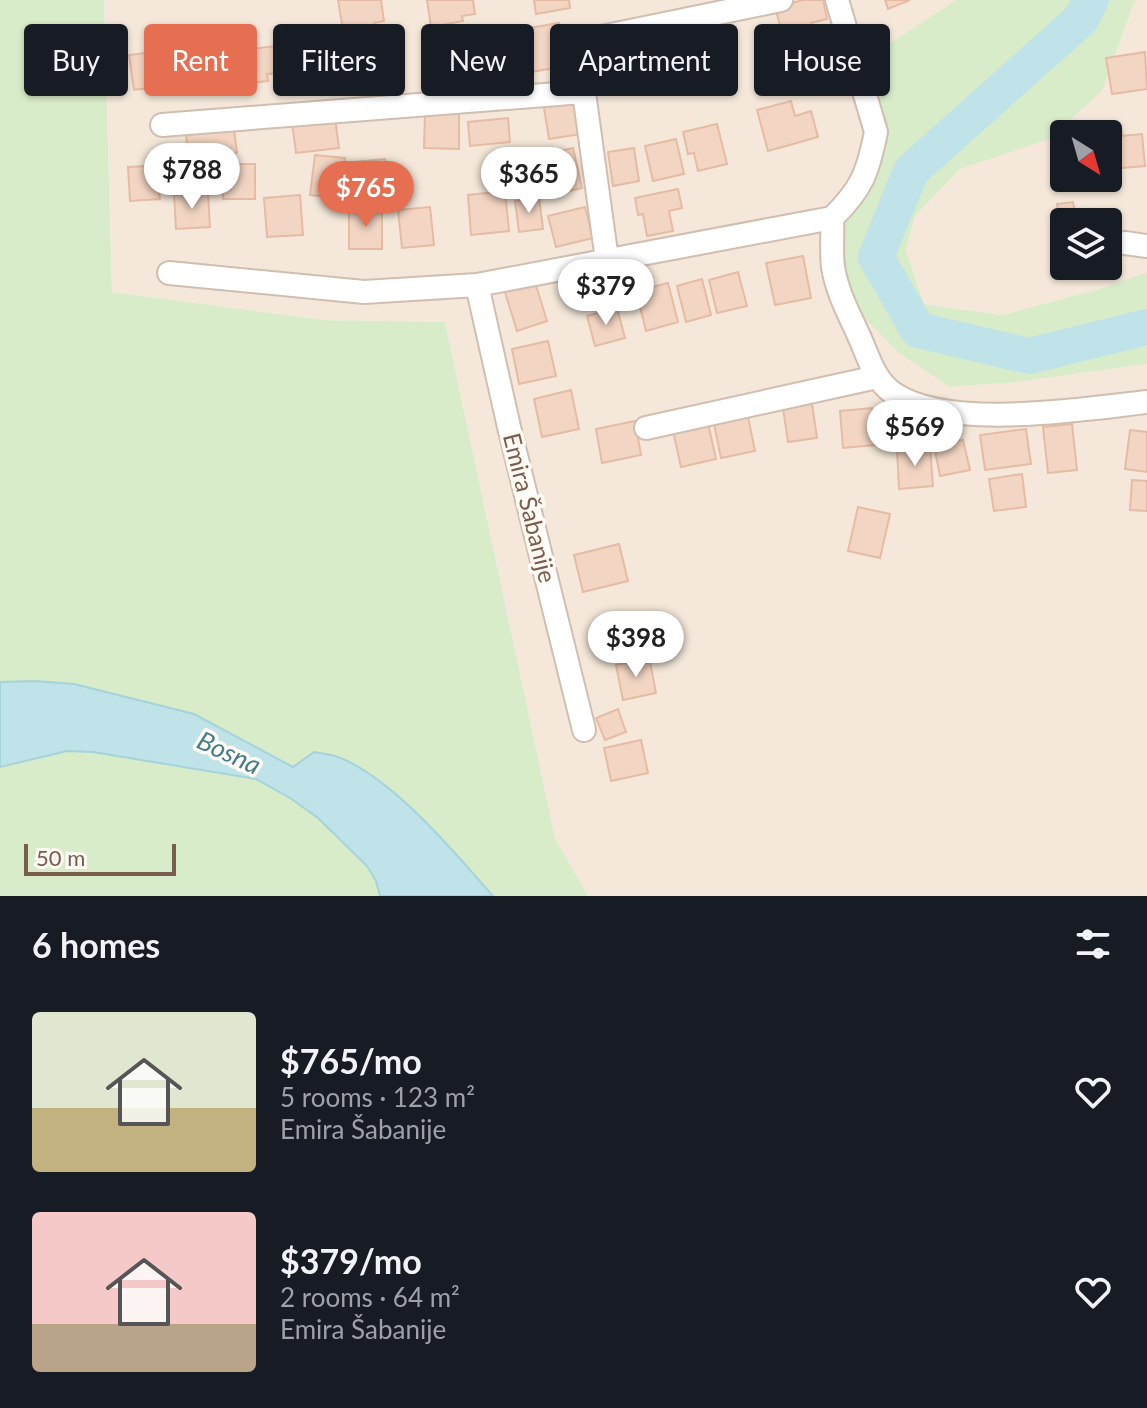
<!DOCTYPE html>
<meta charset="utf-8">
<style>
body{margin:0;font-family:Lato,sans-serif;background:#20242c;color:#f1f3f6;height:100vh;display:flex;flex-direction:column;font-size:30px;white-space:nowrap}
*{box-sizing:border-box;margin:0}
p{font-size:26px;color:#9ea1a6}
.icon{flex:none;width:44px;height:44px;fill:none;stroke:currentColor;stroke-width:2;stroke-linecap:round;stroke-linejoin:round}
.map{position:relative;height:896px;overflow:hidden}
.panel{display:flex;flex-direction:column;background:#171b24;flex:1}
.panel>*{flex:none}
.hud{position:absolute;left:24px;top:24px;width:1100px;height:72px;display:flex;gap:16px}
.needle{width:52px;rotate:143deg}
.fabs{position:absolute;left:1050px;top:120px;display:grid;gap:16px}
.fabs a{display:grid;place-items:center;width:72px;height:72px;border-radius:8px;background:#171b24;box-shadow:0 2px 6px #0004;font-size:40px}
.scale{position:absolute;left:24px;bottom:20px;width:152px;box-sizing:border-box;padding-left:8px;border:4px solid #7a5c4d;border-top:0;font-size:22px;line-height:28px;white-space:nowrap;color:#7a5c4d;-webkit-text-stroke:6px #fffaf3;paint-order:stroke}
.price{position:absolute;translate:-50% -68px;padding:0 18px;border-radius:28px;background:#fff;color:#222;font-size:26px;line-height:52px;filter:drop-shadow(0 2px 4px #0008)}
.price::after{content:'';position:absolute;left:50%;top:48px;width:24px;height:18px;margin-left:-12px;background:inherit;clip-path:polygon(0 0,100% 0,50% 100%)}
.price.on{background:#e76f51;color:#fff}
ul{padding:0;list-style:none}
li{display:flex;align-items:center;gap:24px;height:200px;padding:0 32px}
li span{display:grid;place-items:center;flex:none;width:224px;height:160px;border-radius:8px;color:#555}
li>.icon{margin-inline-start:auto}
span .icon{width:96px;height:96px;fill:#fffc;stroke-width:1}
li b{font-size:34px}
h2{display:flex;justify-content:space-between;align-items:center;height:96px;padding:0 32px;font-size:34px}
.pill{padding:0 28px;border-radius:8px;background:#171b24;box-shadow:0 2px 6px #0004;font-size:28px;line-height:72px}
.pill.on{background:#e76f51;color:#fff}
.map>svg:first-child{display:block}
</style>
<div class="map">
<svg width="1147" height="896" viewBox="0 0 1147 896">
<rect width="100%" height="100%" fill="#fdf6ec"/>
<!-- residential -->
<path fill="#f5e8da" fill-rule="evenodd" d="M104,0H956L855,67L873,133L834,237L950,387L1017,382L1147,364V896H588L555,838L445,322L324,320L112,292Z
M1135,0H1147V272L1103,288L1002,315L924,304L906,250L915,216L960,169L1107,78ZM1064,134H1108V178H1064ZM1064,222H1108V266H1064Z"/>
<!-- green -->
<path fill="#d8ecc9" d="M0,0H104L112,292L324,320L445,322L555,838L588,896H493L462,861L383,782L338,757L294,767L194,714L35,681L0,682Z
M956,0H1135L1102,91L1049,139L960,169L915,216L906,250L924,304L1002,315L1103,288L1147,272V364L1017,382L950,387L898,352L852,305L834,236L873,133L854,67Z
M67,751L93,752L256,779L290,798L318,818L367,866L376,881L380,896H0V767Z"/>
<!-- water -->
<path fill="#bfe3e8" stroke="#a5d3da" stroke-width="2" d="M35,681L74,684L194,714L293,767L314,752C322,754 331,754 338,757C393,778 454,852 493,896H380L376,881L367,866L318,818L290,798L256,779L93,752L67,751L0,767V682Z"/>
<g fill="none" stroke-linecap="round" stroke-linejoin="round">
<!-- river -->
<path stroke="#bfe3e8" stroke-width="36" d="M1091,0L1081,19L911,171L876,257L918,330L1029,356L1147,327"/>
</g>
<!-- building -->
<path fill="#f3d5c3" stroke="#e6bba3" stroke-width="2" d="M338,0H381L384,21L374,23L375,31L344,36Z
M427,0H473L475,14L462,16L463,21L431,27Z
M534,0H569L570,8L536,14Z
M803,0H823L827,19L811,23L813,30L783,37L775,7Z
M885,0H910L888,9Z
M720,22L727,60L684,68L677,31Z
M559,23L567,66L531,72L523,29Z
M666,28L676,61L647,70L637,36Z
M807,37L809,45L822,41L831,73L790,85L778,46Z
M387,38L393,82L354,87L349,43Z
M465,38L470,69L437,75L431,44Z
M626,38L635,70L601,81L594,56L602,54L599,46Z
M337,43L340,69L330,71L331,79L300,83L296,48Z
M275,46L279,73L267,74L268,81L234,85L230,52Z
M213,49L216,77L206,78L207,85L175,88L171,54Z
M160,51L165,86L134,90L129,55Z
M1145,52L1147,89L1112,94L1106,58Z
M575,97L581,134L549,139L543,102Z
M791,101L795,116L811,111L818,137L768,151L757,110Z
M425,113H459V149L424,148Z
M335,118L339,148L296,153L292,123Z
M508,118L510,142L470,146L468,122Z
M233,122L237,153L189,158L185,128Z
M717,124L727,164L698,171L694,153L688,154L683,132Z
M1121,127L1122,136L1142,134L1145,166L1111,169L1107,128Z
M676,139L684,174L653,181L645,146Z
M573,148L582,188L552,195L542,155Z
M634,148L639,181L613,186L608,152Z
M315,155L345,158L341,198L310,195Z
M385,159L387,188L357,191L355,162Z
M223,164H255V199H223Z
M168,165L169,192H159L160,199L130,201L128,167Z
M678,189L682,208L669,211L673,231L647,236L643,214L638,215L635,198Z
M505,191L509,231L471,235L468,195Z
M208,193L210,227L176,229L174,195Z
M300,195L303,235L267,237L264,198Z
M539,197L543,229L519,232L515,201Z
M1073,202L1075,212L1092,209L1094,222H1064V250L1057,204Z
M430,207L434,245L402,248L398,210Z
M585,207L593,238L556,247L548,216Z
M349,209H382V249H349Z
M803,256L811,298L775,305L766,263Z
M614,266L621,293L585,302L578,275Z
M738,272L747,306L717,313L709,280Z
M534,279L547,321L517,331L504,289Z
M702,279L711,315L686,322L677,286Z
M668,283L678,322L646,331L636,291Z
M617,308L625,338L595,346L587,316Z
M548,341L556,376L519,384L512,349Z
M571,390L579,429L542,437L534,399Z
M812,404L817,438L788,442L783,408Z
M872,408L875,445L843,448L840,411Z
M748,417L755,451L721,458L714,424Z
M635,421L641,455L602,463L596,429Z
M708,423L716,459L681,467L673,431Z
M1072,424L1077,470L1048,473L1043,427Z
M1026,429L1031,464L985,470L980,435Z
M1130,430L1147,432V472L1125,469Z
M963,440L970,470L940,476L934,445Z
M930,447L933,486L899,489L897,450Z
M1022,474L1026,507L994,511L989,479Z
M1132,480L1147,481V511L1130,510Z
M858,507L890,514L880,558L848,551Z
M619,544L628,581L583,592L574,555Z
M649,657L656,693L623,700L616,665Z
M618,709L626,732L605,740L596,718Z
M641,740L648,773L611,781L604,748Z"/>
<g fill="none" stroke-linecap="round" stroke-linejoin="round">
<!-- street casing -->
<g stroke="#d1beb0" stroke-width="26">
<path id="street" d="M837,0L876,132C868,172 862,189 832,218C833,234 831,252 833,267C837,292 849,314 859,336C868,356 874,380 893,393C948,431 1082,409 1147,402
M162,125L583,92
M1125,243L1147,246
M607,260L577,42L781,0
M169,273L364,292L477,285L832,218
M477,285L509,427L584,730
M646,428L877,377"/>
</g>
<!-- street -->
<use href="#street" stroke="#fff" stroke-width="22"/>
</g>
<g text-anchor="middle" stroke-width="7" stroke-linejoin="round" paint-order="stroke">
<!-- street labels -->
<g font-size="24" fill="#7a5c4d" stroke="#fffaf3">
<text transform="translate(529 508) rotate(76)" y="8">Emira Šabanije</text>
</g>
<!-- water labels -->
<g font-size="26" font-style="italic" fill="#437c86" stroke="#fffaf3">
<text transform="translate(229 753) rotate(25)" y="9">Bosna</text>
</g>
</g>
</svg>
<div class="fabs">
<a><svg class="needle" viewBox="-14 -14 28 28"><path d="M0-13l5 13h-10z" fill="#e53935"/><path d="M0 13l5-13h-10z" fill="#9ea1a6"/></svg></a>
<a><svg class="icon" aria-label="layers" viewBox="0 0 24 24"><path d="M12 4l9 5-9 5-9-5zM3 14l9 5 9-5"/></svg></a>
</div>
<div class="scale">50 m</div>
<b class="price" style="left:192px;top:211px">$788</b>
<b class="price" style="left:529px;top:215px">$365</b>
<b class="price on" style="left:366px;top:229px">$765</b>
<b class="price" style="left:606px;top:327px">$379</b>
<b class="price" style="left:915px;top:468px">$569</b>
<b class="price" style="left:636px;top:679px">$398</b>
<div class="hud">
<a class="pill">Buy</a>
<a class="pill on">Rent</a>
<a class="pill">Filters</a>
<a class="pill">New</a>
<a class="pill">Apartment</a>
<a class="pill">House</a>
</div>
</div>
<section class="panel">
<h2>6 homes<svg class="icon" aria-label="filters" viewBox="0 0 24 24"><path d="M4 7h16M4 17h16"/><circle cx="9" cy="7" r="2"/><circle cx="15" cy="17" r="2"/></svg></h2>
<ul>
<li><span style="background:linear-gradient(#dfe7d0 60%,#c2b280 0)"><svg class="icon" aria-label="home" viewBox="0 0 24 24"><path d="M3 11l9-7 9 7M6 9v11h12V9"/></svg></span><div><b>$765/mo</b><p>5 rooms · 123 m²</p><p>Emira Šabanije</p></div><svg class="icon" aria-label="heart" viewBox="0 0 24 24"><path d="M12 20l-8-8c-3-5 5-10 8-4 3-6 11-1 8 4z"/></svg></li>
<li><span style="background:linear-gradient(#f6c9c9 70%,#b9a48a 0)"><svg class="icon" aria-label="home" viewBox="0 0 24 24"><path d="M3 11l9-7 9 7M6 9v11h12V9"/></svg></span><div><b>$379/mo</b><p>2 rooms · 64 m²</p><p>Emira Šabanije</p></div><svg class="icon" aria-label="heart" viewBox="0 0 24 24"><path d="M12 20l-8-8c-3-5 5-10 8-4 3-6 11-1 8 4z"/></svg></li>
</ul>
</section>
